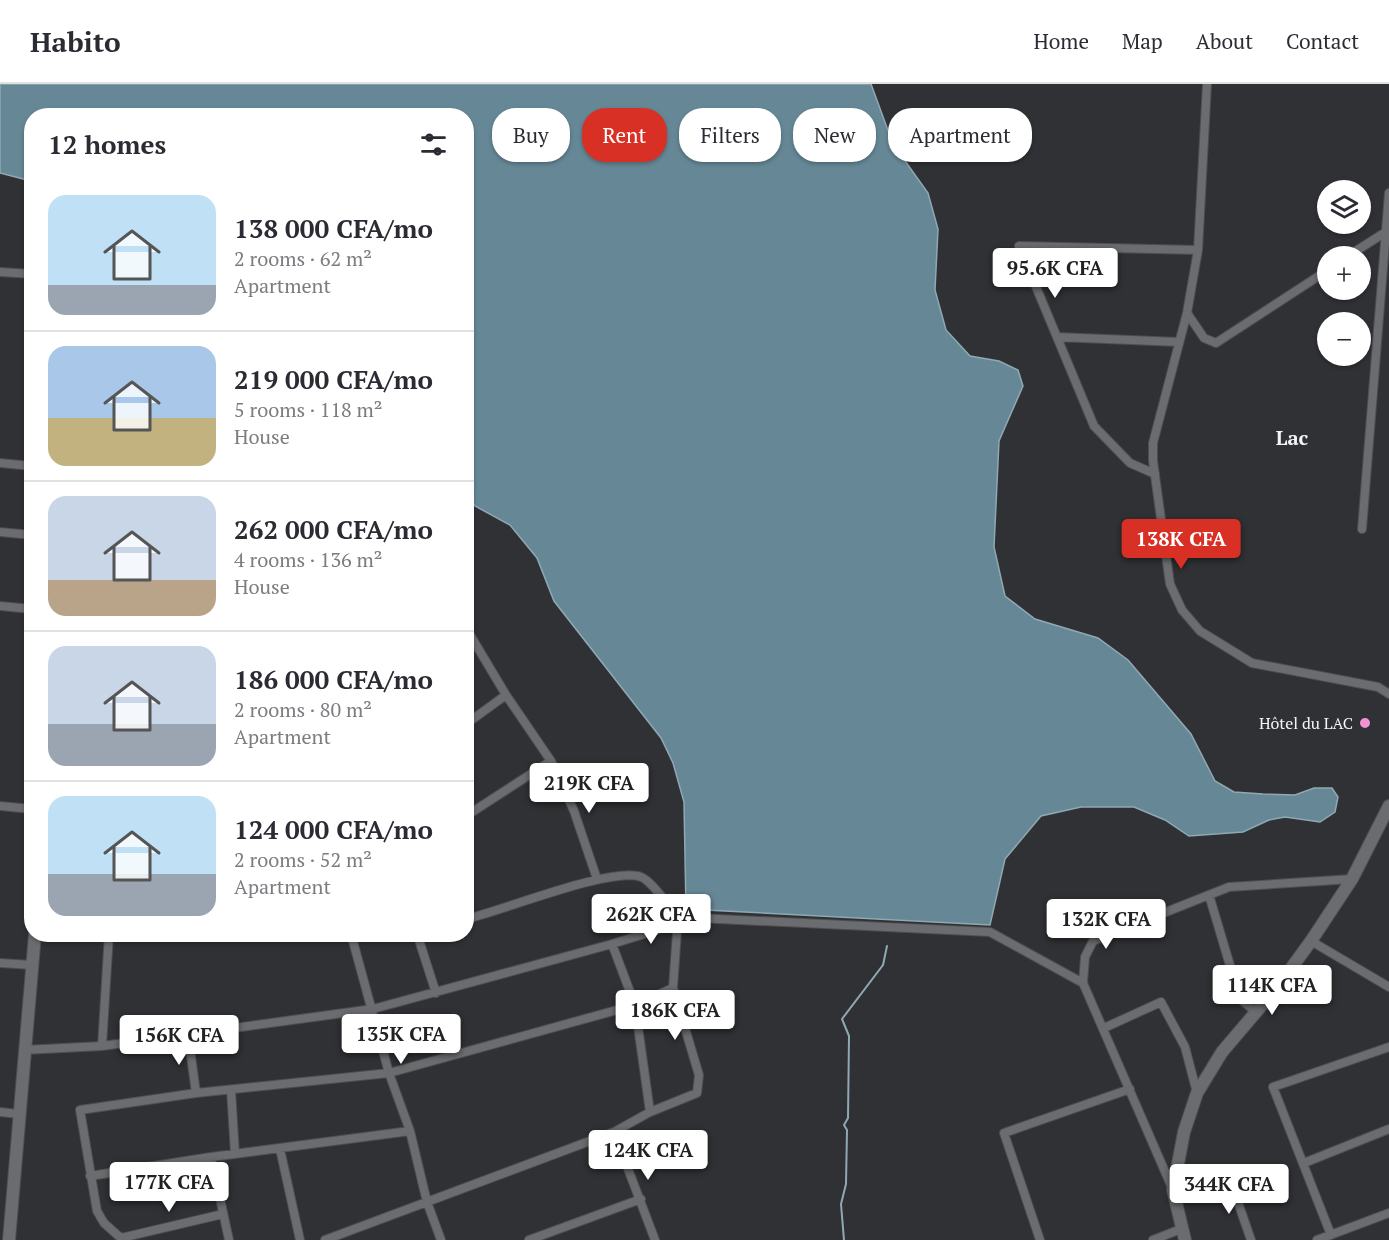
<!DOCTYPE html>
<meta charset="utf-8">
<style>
body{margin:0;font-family:"PT Serif",serif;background:#f7f7f7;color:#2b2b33;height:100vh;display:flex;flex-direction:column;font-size:22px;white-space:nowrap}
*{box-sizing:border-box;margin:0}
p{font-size:20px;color:#7c7c81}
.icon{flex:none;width:33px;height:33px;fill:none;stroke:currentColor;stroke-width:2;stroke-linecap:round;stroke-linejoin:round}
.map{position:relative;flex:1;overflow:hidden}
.drawer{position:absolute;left:24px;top:24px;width:450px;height:834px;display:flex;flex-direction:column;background:#fff;border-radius:24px;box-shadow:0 2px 4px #0004}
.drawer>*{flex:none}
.top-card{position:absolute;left:492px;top:24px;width:570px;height:54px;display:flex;gap:12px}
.fabs{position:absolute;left:1317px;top:96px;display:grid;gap:12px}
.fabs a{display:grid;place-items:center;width:54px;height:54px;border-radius:50%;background:#fff;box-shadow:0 2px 4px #0004;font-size:30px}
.price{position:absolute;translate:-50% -51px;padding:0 14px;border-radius:6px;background:#fff;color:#222;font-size:20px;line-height:39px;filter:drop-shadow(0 2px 3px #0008)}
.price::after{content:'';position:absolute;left:50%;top:36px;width:18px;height:14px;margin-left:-9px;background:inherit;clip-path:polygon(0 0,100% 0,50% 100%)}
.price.selected{background:#d93025;color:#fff}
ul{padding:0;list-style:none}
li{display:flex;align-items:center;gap:18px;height:150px;padding:0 24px}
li+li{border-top:2px solid #e1e1e2}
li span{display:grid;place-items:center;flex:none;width:168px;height:120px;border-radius:18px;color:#555}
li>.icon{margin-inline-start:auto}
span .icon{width:72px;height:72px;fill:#fffc;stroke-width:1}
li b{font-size:26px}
h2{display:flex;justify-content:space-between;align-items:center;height:72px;padding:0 24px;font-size:26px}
.pill{padding:0 21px;border-radius:24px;background:#fff;box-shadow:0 2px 4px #0004;font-size:21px;line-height:54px}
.pill.selected{background:#d93025;color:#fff}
header{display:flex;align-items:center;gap:36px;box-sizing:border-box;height:84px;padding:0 30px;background:#fff;border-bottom:2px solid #e1e1e2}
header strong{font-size:28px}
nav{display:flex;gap:33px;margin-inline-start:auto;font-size:21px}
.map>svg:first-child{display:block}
</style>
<header>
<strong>Habito</strong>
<nav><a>Home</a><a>Map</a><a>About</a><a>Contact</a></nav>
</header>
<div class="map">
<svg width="1389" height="1156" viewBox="0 0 1389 1156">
<rect width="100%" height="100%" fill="#303134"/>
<!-- water -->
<path fill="#668896" stroke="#90a8b3" stroke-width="1.5" d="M0,0H871L893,60L928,109L938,145L935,206L946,246L970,272L999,277L1018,286L1023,302L999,357L994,463L1005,512L1035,535L1098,554L1128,576L1191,650L1215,697L1234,708L1263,710L1295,711L1314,704H1332L1338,713L1335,728L1320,738L1285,733L1269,736L1243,748L1189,752L1165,736L1134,723H1081L1041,732L1005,775L990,841L686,825L684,718L673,679L661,654L554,517L537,474L510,441L475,422L467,411L466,32H32L31,97L0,89Z"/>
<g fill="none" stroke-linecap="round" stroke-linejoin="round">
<!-- stream -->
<path stroke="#90a8b3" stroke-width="2" d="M844,1156L841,1120L846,1100L847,1046L844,1041L848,1034L849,952L842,935L883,881L887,862"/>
<!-- street casing -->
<g stroke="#4d4e50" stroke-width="10">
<path id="street" d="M1207,0L1198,166L1187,229L1153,359V377L1170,500L1182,526L1200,547L1252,579L1378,603L1389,610
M1348,172L1389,146
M0,188L32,190
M1187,229L1204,254L1216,259L1328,186
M1057,253L1179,258
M0,379L32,382
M1155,390L1130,379L1094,342L1019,162L1198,166
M1362,445L1389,109
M0,448L32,451
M0,522L32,525
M466,544L506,611L551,677L466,732
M466,640L506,611
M551,677L574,727L597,795
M0,722L32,725
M1209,811L1240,915L1256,928
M351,850L389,989L410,1047L427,1118L441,1156
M419,850V856L436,909
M1311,857L1389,903
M612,860L635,921L650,1028
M0,879L32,881
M1104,944L1161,918L1185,963L1197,1009
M188,950L196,1009
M102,962L109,850
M24,966L102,962L373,925L612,860L657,846L678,833C670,824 651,796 641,793C612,782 502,827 466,835
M231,1006L235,1070
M0,1028L18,1030
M614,1048L655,1156
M280,1065L300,1156
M211,1073L229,1156
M1304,1079L1389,1045
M90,1092L211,1073L410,1047
M1231,1098L1251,1156
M1173,1106L1083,899L1085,873L1093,857L1229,803L1352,795
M1331,1151L1273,1003L1389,963
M121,1154L223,1130
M123,1156L104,1139L97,1127L80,1026L196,1009L389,989L635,921L673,904L678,833L990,848L1083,899
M325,1156L614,1048L650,1028L697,1009L699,991L673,904
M529,1156L641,1115
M1040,1156L1004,1049L1130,1005
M1153,1156L1181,1145
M1317,1156L1389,1129"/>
</g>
<!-- secondary casing -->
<g stroke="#4d4e50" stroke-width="14">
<path id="secondary" d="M9,1156L35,850
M1185,1156L1173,1106L1184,1048L1197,1009L1222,968L1279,901L1311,857L1352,795L1389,722"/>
</g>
<!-- street -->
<use href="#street" stroke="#6b6c6f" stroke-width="8"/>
<!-- secondary -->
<use href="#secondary" stroke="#6b6c6f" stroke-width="12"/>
</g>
<!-- markers -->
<circle fill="#f391d5" stroke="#303134" stroke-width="2" cx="1365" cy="639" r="6"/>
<g text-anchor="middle" stroke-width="6" stroke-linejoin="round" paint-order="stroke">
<!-- poi labels -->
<g font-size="16" fill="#f3f4f6" stroke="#303134" text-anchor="end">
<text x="1353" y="645">Hôtel du LAC</text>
</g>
<!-- quarter labels -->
<g font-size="20" font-weight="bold" fill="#f3f4f6" stroke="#303134">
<text x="1292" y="361">Lac</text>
</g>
</g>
</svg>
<div class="fabs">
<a><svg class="icon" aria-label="layers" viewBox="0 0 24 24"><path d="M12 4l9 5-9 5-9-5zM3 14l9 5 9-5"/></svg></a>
<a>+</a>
<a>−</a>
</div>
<b class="price" style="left:1055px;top:215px">95.6K CFA</b>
<b class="price selected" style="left:1181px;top:486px">138K CFA</b>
<b class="price" style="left:589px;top:730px">219K CFA</b>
<b class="price" style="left:651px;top:861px">262K CFA</b>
<b class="price" style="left:1106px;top:866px">132K CFA</b>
<b class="price" style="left:1272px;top:932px">114K CFA</b>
<b class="price" style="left:675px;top:957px">186K CFA</b>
<b class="price" style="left:401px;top:981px">135K CFA</b>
<b class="price" style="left:179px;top:982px">156K CFA</b>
<b class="price" style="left:648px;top:1097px">124K CFA</b>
<b class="price" style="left:169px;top:1129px">177K CFA</b>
<b class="price" style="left:1229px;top:1131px">344K CFA</b>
<div class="top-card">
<a class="pill">Buy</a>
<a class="pill selected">Rent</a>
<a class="pill">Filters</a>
<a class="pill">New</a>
<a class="pill">Apartment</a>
</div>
<section class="drawer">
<h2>12 homes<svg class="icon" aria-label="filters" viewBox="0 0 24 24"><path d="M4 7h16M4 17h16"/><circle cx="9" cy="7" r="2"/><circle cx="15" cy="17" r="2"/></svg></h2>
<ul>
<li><span style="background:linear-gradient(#bfe0f5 75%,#9aa5b1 0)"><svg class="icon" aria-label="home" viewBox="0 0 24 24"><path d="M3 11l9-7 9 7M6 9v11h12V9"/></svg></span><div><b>138 000 CFA/mo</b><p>2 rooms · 62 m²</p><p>Apartment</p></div></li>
<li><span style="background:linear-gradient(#a9c7e8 60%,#c2b280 0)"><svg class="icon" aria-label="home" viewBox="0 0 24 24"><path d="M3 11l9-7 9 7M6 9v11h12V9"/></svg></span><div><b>219 000 CFA/mo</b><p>5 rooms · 118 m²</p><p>House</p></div></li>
<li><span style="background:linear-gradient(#c9d6e8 70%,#b9a48a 0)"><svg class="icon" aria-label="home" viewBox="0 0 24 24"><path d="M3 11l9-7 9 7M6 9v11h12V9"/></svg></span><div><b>262 000 CFA/mo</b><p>4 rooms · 136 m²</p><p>House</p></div></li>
<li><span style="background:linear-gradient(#c9d6e8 65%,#9aa5b1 0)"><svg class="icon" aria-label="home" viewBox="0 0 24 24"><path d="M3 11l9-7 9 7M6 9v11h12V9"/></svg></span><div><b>186 000 CFA/mo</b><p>2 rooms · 80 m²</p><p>Apartment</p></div></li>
<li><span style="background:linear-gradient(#bfe0f5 65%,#9aa5b1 0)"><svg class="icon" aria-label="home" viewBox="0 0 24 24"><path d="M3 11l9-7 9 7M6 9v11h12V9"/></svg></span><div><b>124 000 CFA/mo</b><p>2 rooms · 52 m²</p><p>Apartment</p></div></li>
</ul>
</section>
</div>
